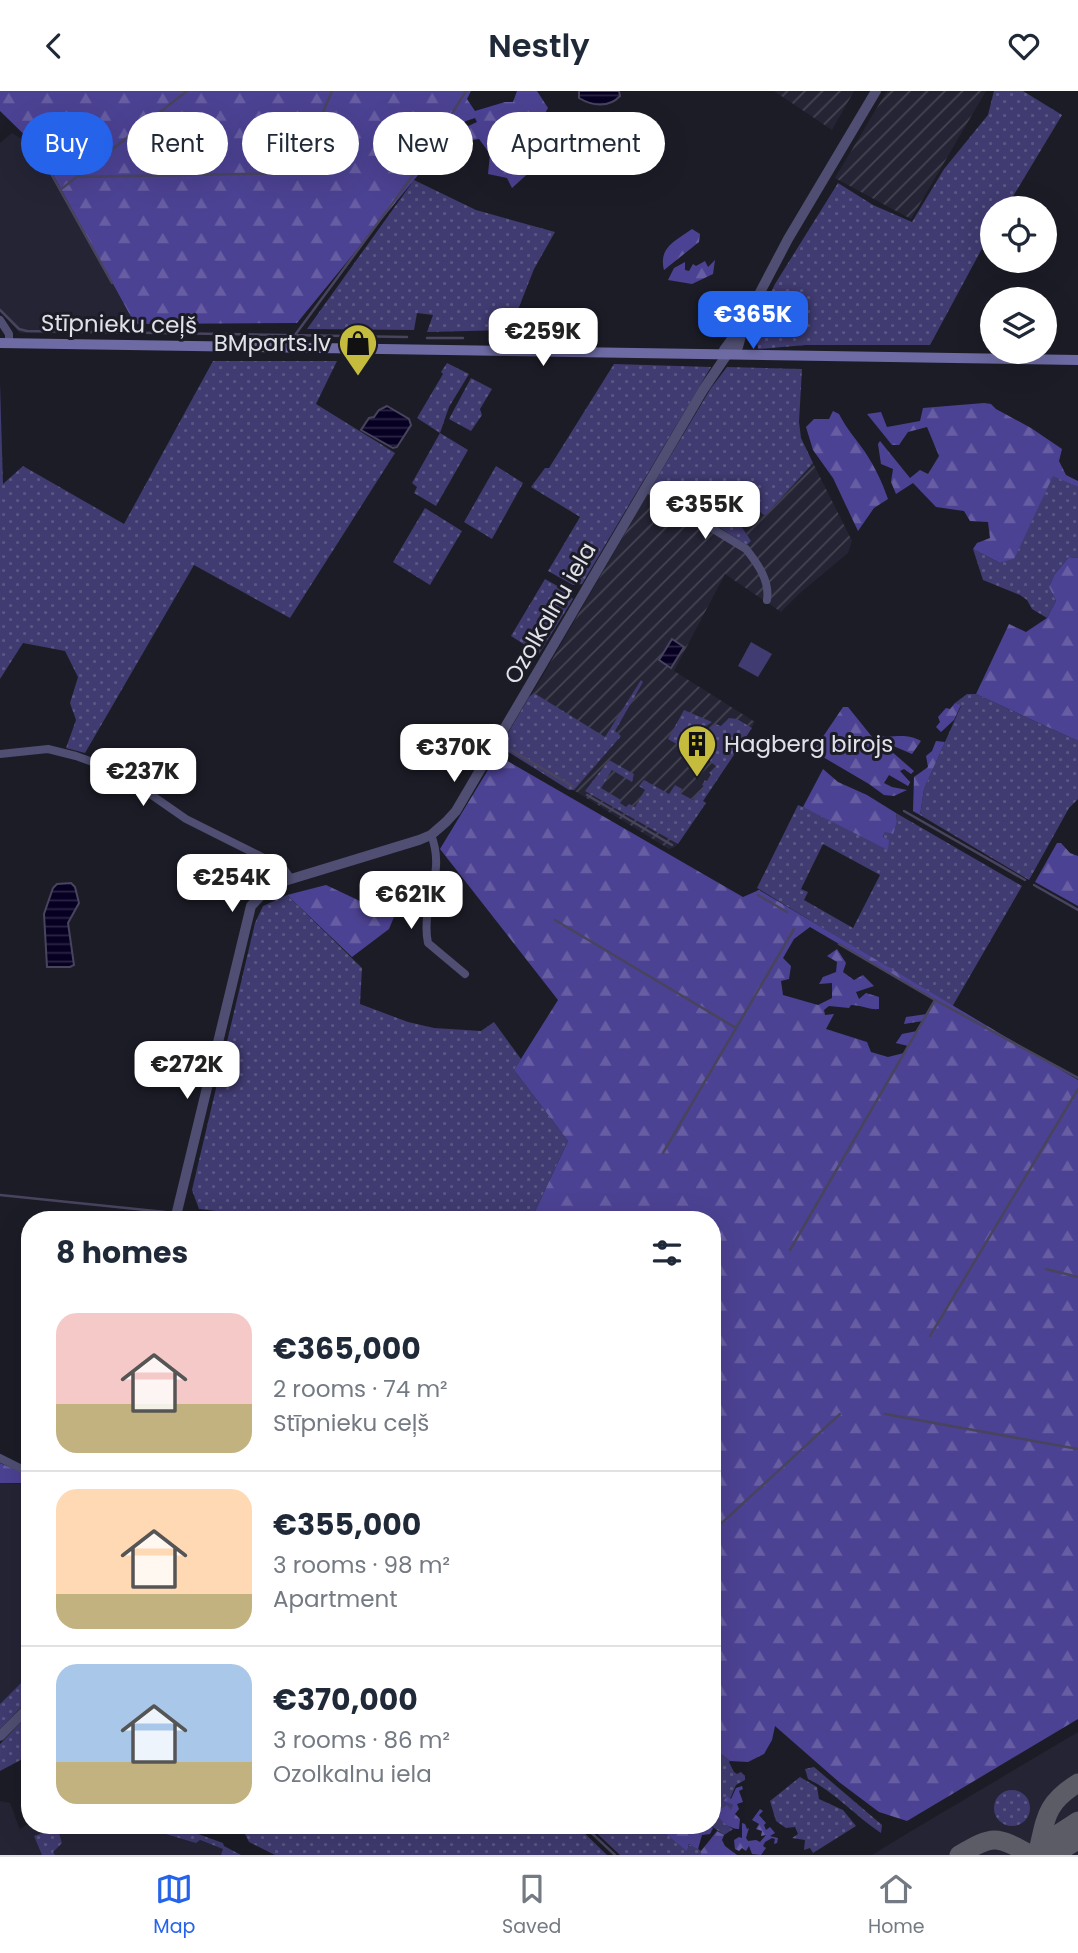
<!DOCTYPE html>
<meta charset="utf-8">
<style>
body{margin:0;font-family:Poppins,sans-serif;background:#f6f6f7;color:#1f2937;height:100vh;display:flex;flex-direction:column;font-size:26px;white-space:nowrap}
*{box-sizing:border-box;margin:0}
p{font-size:23px;color:#747a83}
.icon{flex:none;width:38px;height:38px;fill:none;stroke:currentColor;stroke-width:2;stroke-linecap:round;stroke-linejoin:round}
.map{position:relative;flex:1;overflow:hidden}
.side{position:absolute;left:21px;top:1120px;width:700px;height:623px;display:flex;flex-direction:column;background:#fff;border-radius:28px;box-shadow:0 7px 28px #0002}
.side>*{flex:none}
.top-card{position:absolute;left:21px;top:21px;width:700px;height:63px;display:flex;gap:14px}
.controls{position:absolute;left:980px;top:105px;display:grid;gap:14px}
.controls a{display:grid;place-items:center;width:77px;height:77px;border-radius:50%;background:#fff;box-shadow:0 7px 28px #0002;font-size:35px}
.price{position:absolute;translate:-50% -60px;padding:0 16px;border-radius:14px;background:#fff;color:#222;font-size:23px;line-height:46px;filter:drop-shadow(0 2px 4px #0008)}
.price::after{content:'';position:absolute;left:50%;top:42px;width:21px;height:16px;margin-left:-10px;background:inherit;clip-path:polygon(0 0,100% 0,50% 100%)}
.price.current{background:#2563eb;color:#fff}
ul{padding:0;list-style:none}
li{display:flex;align-items:center;gap:21px;height:175px;padding:0 35px}
li+li{border-top:2px solid #e0e1e3}
li span{display:grid;place-items:center;flex:none;width:196px;height:140px;border-radius:21px;color:#555}
li>.icon{margin-inline-start:auto}
span .icon{width:84px;height:84px;fill:#fffc;stroke-width:1}
li b{font-size:30px}
h2{display:flex;justify-content:space-between;align-items:center;height:84px;padding:0 35px;font-size:30px}
.tag{padding:0 24px;border-radius:32px;background:#fff;box-shadow:0 7px 28px #0002;font-size:24px;line-height:63px}
.tag.current{background:#2563eb;color:#fff}
header{display:flex;justify-content:space-between;align-items:center;height:91px;padding:0 35px;background:#fff;font-size:32px;font-weight:600}
.dock{display:flex;justify-content:space-around;align-items:center;height:98px;border-top:2px solid #e0e1e3;background:#fff;font-size:19px;color:#747a83}
.dock a{display:grid;justify-items:center;gap:4px}
.dock .current{color:#2563eb}
.map>svg:first-child{display:block}
</style>
<header><svg class="icon" aria-label="back" viewBox="0 0 24 24"><path d="M15 5l-7 7 7 7"/></svg>Nestly<svg class="icon" aria-label="heart" viewBox="0 0 24 24"><path d="M12 20l-8-8c-3-5 5-10 8-4 3-6 11-1 8 4z"/></svg></header>
<div class="map">
<svg width="1078" height="1764" viewBox="0 0 1078 1764">
<defs>
<pattern id="industrial-furrows" width="10" height="10" patternUnits="userSpaceOnUse" patternTransform="scale(1.75)"><rect width="10" height="10" fill="#252435"/><path d="M-1 1l2-2M0 10L10 0M9 11l2-2" fill="none" stroke="#444452"/></pattern>
<pattern id="grass-dots" width="8" height="8" patternUnits="userSpaceOnUse" patternTransform="scale(1.75)"><rect width="8" height="8" fill="#403b70"/><path d="M2 2h.1M6 6h.1" fill="none" stroke="#5b5784" stroke-width="1.8" stroke-linecap="round"/></pattern>
<pattern id="forest-firs" width="22" height="20" patternUnits="userSpaceOnUse" patternTransform="scale(1.75)"><rect width="22" height="20" fill="#4c4293"/><path d="M5 1l3.5 6h-7zM16 11l3.5 6h-7z" fill="#665da2"/></pattern>
<pattern id="water-rules" width="6" height="5" patternUnits="userSpaceOnUse" patternTransform="scale(1.75)"><rect width="6" height="5" fill="#070023"/><path d="M0 2.5h6" fill="none" stroke="#2b2543"/></pattern>
</defs>
<rect width="100%" height="100%" fill="#1c1c27"/>
<!-- built -->
<path fill="#252435" d="M12,42L39,58L135,233L126,243L20,242L0,220V52Z
M0,1392L30,1393V1583L0,1613Z
M1078,1641V1764H872L908,1742Z
M0,1710L10,1712L20,1738L30,1732V1734H136L199,1749L224,1758L221,1764H0Z"/>
<!-- industrial -->
<path fill="url(#industrial-furrows)" d="M774,0H854L832,39Z
M887,0H986L911,128L835,87Z
M813,372L852,450L848,462L800,502L781,521L725,483L674,580L755,631L703,710L706,712L675,756L669,758L502,655L653,394L747,454L751,450L738,430L752,412L765,425Z"/>
<!-- grass -->
<path fill="url(#grass-dots)" fill-rule="evenodd" d="M994,0H1023L1062,24L1006,117H992V139L930,254H806L758,258L755,234L775,193L838,92L873,114L912,131L944,78L988,24Z
M414,89L476,119L555,141L534,178L510,239L427,241L433,224L417,222L414,239L307,238Z
M213,270H337L316,313L395,362L290,527L194,474L85,662L66,657L76,629L70,612L78,586L65,560L23,552L0,588V293L3,393L23,375L124,433Z
M447,272L469,283L449,316L440,342L468,359L436,415L414,402L417,396L412,392L440,342L417,327L443,283L441,281Z
M614,273L711,276L582,493L573,494L548,480L580,426L531,396L545,377H549Z
M727,276L802,278L799,331L801,347L813,372L765,425L751,413L738,430L751,450L747,454L653,394L711,297Z
M471,287L492,298L480,318L482,324L471,340L449,328Z
M496,375L523,392L492,448L464,431Z
M1053,384L1078,396V467L1069,466L1054,484L1049,496L1056,510L1047,527L1032,518L1027,509L1020,504L983,489L973,458L1000,472L1013,468Z
M425,417L462,440L430,494L393,471Z
M545,488L568,501L573,508L539,563L511,545Z
M641,589L643,591L615,640L621,645L574,699H569L507,660L501,654L529,606L534,602L605,646Z
M967,603H976L1078,650V708L1069,717L1029,789L920,724L924,698L961,615L955,612Z
M684,619L712,631L703,637L690,661L668,648Z
M729,627L737,628L752,637L703,710L706,712L678,753L585,700L609,669L634,683L632,691L612,679L601,697L621,709L620,712L626,716L629,713L635,716L645,699L639,695L644,689L669,703L675,694L682,698L680,702L693,709L698,701L700,702L704,695L702,694L705,689L707,690L711,683L709,682L716,675L702,665L698,670L691,663L706,639L715,633L721,635Z
M798,714L883,747L885,740L892,743L897,731L896,722L1022,795L952,916L757,797ZM823,753L880,784L853,837L804,809L808,801L801,798Z
M287,804L362,877L360,913L408,931L434,937L481,940L494,931L521,968L514,979L568,1050L531,1129H297L199,1118L192,1099L255,832L263,815Z
M30,1583V1607L0,1638V1613Z
M30,1622V1664L0,1680V1653Z
M712,1656L730,1670L729,1671L734,1681L737,1683L741,1681L745,1685V1689L736,1694L730,1708L727,1705L729,1712L733,1714L727,1734L733,1738L724,1744L710,1734H712Z
M814,1676L882,1734L881,1742C855,1725 835,1701 808,1688L805,1678Z
M800,1686L817,1696L819,1708L843,1719L856,1735L813,1762L810,1757L804,1759L805,1749L792,1747L798,1743L795,1736L786,1737L776,1730L770,1710Z
M994 1717a18 18 0 1 1 36 0a18 18 0 1 1-36 0Z
M136,1734H173L223,1752L224,1755L241,1764H221L223,1758L200,1749L196,1752Z
M202,1734H576L607,1764H275L249,1751L245,1743L234,1740L221,1741Z
M588,1734H646L648,1741L652,1734H655L687,1759L689,1754L692,1753L701,1760V1764H620Z
M54,1738L58,1739L62,1752L53,1761L55,1764H42L34,1745Z"/>
<!-- forest -->
<path fill="url(#forest-firs)" fill-rule="evenodd" d="M0,0H471L467,8L475,20L505,11H513L517,0H537L548,17L541,29L532,28L533,47L551,51L544,68L512,97L507,87L488,83L490,63L479,48L466,50L458,44L466,36L477,31L475,27L463,31L458,29L436,62L297,232L135,233L39,58L0,20Z
M692,138L700,143L699,151L664,179C658,156 677,149 692,138Z
M715,169L713,183L692,193L668,189L674,177L685,171V179L689,180L693,173L696,175L705,170L708,176Z
M984,312L991,313L996,318L1031,337L1062,358L1059,370L1066,384L1078,390V396L1053,385L1014,468L1000,472L973,458L977,452L990,447L988,431L970,430L964,420L936,416L913,392L896,403L891,391L893,378L881,373L878,353L880,350L910,387L920,379L928,383L939,365L927,336L908,341L899,354H892L867,323L881,321L887,336L920,330L923,317Z
M833,320L839,323C846,337 856,348 865,361C875,376 882,391 888,408L874,417L858,440L833,387L813,359L806,336L814,328H829Z
M1069,466L1078,467V650L976,603L1009,533L1026,541L1047,527L1056,510L1049,496L1054,484Z
M955,612L961,614L954,629L941,641L936,636L940,631L938,626L946,617L950,618Z
M843,616H848L877,652L875,644C893,649 902,640 921,650L912,663L891,654V660L914,680L911,683L904,678L900,680L910,691L908,695L889,684L884,692L892,696L907,699L894,705L884,704L869,693L823,666L816,656Z
M936,650L945,651L924,698L920,724L913,720L914,686L928,676L926,665L932,660Z
M497,664L743,806L759,799L1078,989V1628L907,1730L879,1721L839,1691L775,1635L772,1649L764,1663L748,1671L730,1670L712,1656V1129H531L568,1050L514,979L558,909L440,758ZM810,836L935,909L927,923L906,926L904,933L923,930L917,940L902,943L896,952L908,955L904,962L888,966L871,961L867,951L826,938L834,923L825,924L824,919L829,915L849,917L851,914C861,914 869,919 879,918V906L866,902L859,908L856,901L874,895L863,884L854,889L843,881L846,872L837,858L827,865L837,871L836,881L823,886L819,893L832,892V907L818,914L783,904L781,890L789,888L791,875L783,867L794,848Z
M823,678L838,691L867,704L896,722L897,731L893,743L885,741L883,746L889,749L888,759L803,716Z
M1057,752H1061L1070,762L1078,765V815L1035,791Z
M326,794L394,826L389,838L352,866L287,804Z
M0,1372L30,1385L28,1392H0Z
M742,1695L743,1698L739,1700L743,1711L737,1713L739,1718L735,1723L740,1728L739,1738C729,1738 720,1730 716,1721L727,1714L731,1719L733,1714L724,1710L727,1705L731,1708L736,1697Z
M760,1718L763,1720L759,1724L766,1732L764,1734L766,1739L770,1736L775,1742L770,1745L778,1747L777,1752L774,1753L775,1748L772,1747L765,1751L763,1755L766,1757L761,1764L752,1763L749,1755L746,1760L742,1757L739,1760L735,1758L734,1749L739,1746L742,1747V1732L745,1733L747,1738L749,1737L746,1747L748,1750L756,1749L760,1751L766,1744L761,1745L762,1740L756,1738L759,1733L752,1729Z
M655,1734H709L713,1737L710,1743L702,1744L698,1758L689,1753L687,1760Z
M717,1740L724,1744L722,1749L725,1755L737,1764H701V1760Z"/>
<!-- pitch -->
<path fill="#403b70" d="M751,551L772,563L758,586L738,575Z"/>
<!-- water -->
<path fill="url(#water-rules)" stroke="#48445e" stroke-width="2" d="M579,0H619L620,5C609,17 592,15 579,7Z
M387,315L409,328L411,334L397,356L393,357L361,339L369,327L374,326L379,319Z
M672,548L684,556L671,577L659,569Z
M71,792L75,796L79,812L68,832L74,874L70,876H47L44,823L53,797L57,793Z"/>
<g fill="none" stroke-linecap="round" stroke-linejoin="round">
<!-- stream -->
<path stroke="#48445e" stroke-width="2.5" d="M39,61L112,192
M76,86L297,82L332,0
M60,99L187,0
M0,219L19,238L27,240L407,246
M295,244L417,79L466,0
M427,247H463
M511,659L572,695
M587,704L672,754
M904,720L1025,789
M1034,794L1078,819
M758,804L787,821
M555,829L736,937
M839,853L935,909L1078,987
M663,1062L794,838
M0,1104L165,1121
M185,1123L237,1129
M790,1159L935,909
M1046,1178L1078,1186
M930,1245L1078,998
M885,1323L1078,1358
M712,1441L840,1323
M583,1734L615,1764"/>
<!-- taxiway -->
<path stroke="#5c5c66" stroke-width="19" d="M1040,1763L1058,1743L1078,1730
M959,1764C994,1744 995,1744 1031,1764
M1037,1764C1046,1728 1044,1713 1078,1692
M1053,1764L1078,1749"/>
<!-- minor -->
<path stroke="#504f73" stroke-width="8" d="M0,229L9,243V252
M646,397L746,458C758,473 770,490 767,509
M0,663L48,658L76,665L117,680L186,728L276,773L284,778L290,787
M431,744C447,783 420,813 428,852L465,883
M0,1367L30,1382"/>
<!-- tertiary -->
<path stroke="#504f73" stroke-width="10" d="M726,265L724,259L745,230L788,148L876,0
M175,1129L251,815L267,798L278,792L419,749L431,744L446,731L456,720L703,299L726,265L738,256L745,230
M0,1645L30,1615"/>
<!-- secondary -->
<path stroke="#6e6ba4" stroke-width="10" d="M0,252L1078,269"/>
</g>
<!-- icons -->
<defs>
<g id="shop-pin" transform="scale(2.0125)"><path d="M0 17L-7.5 6A9.5 9.5 0 1 1 7.5 6Z" fill="#c5bc3d" stroke="#1c1c27"/><path d="M-5-2.5h2.3a2.7 3.5 0 0 1 5.4 0H5L5.5 6h-11ZM-1.5-2.5h3a1.5 2.3 0 0 0-3 0Z" fill="#111"/></g>
<g id="building-pin" transform="scale(2.0125)"><path d="M0 17L-7.5 6A9.5 9.5 0 1 1 7.5 6Z" fill="#c5bc3d" stroke="#1c1c27"/><path d="M-4-6H4V6H1V3H-1V6H-4ZM-2.5-4.3h1.7v1.8h-1.7ZM.8-4.3h1.7v1.8H.8ZM-2.5-1h1.7V.8h-1.7ZM.8-1h1.7V.8H.8Z" fill="#111"/></g>
</defs>
<g fill-rule="evenodd">
<use href="#shop-pin" x="358" y="252"/>
<use href="#building-pin" x="697" y="653"/>
</g>
<g text-anchor="middle" stroke-width="6" stroke-linejoin="round" paint-order="stroke">
<!-- street labels -->
<g font-size="23" fill="#e1e1e9" stroke="#1c1c27">
<text transform="translate(119 233) rotate(1)" y="8">Stīpnieku ceļš</text>
<text transform="translate(550 522) rotate(-60)" y="8">Ozolkalnu iela</text>
</g>
<!-- poi labels -->
<g font-size="23" fill="#e1e1e9" stroke="#1c1c27" text-anchor="end">
<text x="331" y="260">BMparts.lv</text>
<text x="724" y="661" text-anchor="start">Hagberg birojs</text>
</g>
</g>
</svg>
<div class="controls">
<a><svg class="icon" aria-label="locate" viewBox="0 0 24 24"><circle cx="12" cy="12" r="6"/><path d="M12 2v4M12 18v4M2 12h4M18 12h4"/></svg></a>
<a><svg class="icon" aria-label="layers" viewBox="0 0 24 24"><path d="M12 4l9 5-9 5-9-5zM3 14l9 5 9-5"/></svg></a>
</div>
<b class="price current" style="left:753px;top:260px">€365K</b>
<b class="price" style="left:543px;top:277px">€259K</b>
<b class="price" style="left:705px;top:450px">€355K</b>
<b class="price" style="left:454px;top:693px">€370K</b>
<b class="price" style="left:143px;top:717px">€237K</b>
<b class="price" style="left:232px;top:823px">€254K</b>
<b class="price" style="left:411px;top:840px">€621K</b>
<b class="price" style="left:187px;top:1010px">€272K</b>
<div class="top-card">
<a class="tag current">Buy</a>
<a class="tag">Rent</a>
<a class="tag">Filters</a>
<a class="tag">New</a>
<a class="tag">Apartment</a>
</div>
<section class="side">
<h2>8 homes<svg class="icon" aria-label="filters" viewBox="0 0 24 24"><path d="M4 7h16M4 17h16"/><circle cx="9" cy="7" r="2"/><circle cx="15" cy="17" r="2"/></svg></h2>
<ul>
<li><span style="background:linear-gradient(#f6c9c9 65%,#c2b280 0)"><svg class="icon" aria-label="home" viewBox="0 0 24 24"><path d="M3 11l9-7 9 7M6 9v11h12V9"/></svg></span><div><b>€365,000</b><p>2 rooms · 74 m²</p><p>Stīpnieku ceļš</p></div></li>
<li><span style="background:linear-gradient(#ffd9b3 75%,#c2b280 0)"><svg class="icon" aria-label="home" viewBox="0 0 24 24"><path d="M3 11l9-7 9 7M6 9v11h12V9"/></svg></span><div><b>€355,000</b><p>3 rooms · 98 m²</p><p>Apartment</p></div></li>
<li><span style="background:linear-gradient(#a9c7e8 70%,#c2b280 0)"><svg class="icon" aria-label="home" viewBox="0 0 24 24"><path d="M3 11l9-7 9 7M6 9v11h12V9"/></svg></span><div><b>€370,000</b><p>3 rooms · 86 m²</p><p>Ozolkalnu iela</p></div></li>
</ul>
</section>
</div>
<nav class="dock">
<a class="current"><svg class="icon" aria-label="map" viewBox="0 0 24 24"><path d="M3 6l6-2 6 2 6-2v14l-6 2-6-2-6 2zM9 4v14M15 6v14"/></svg>Map</a>
<a><svg class="icon" aria-label="saved" viewBox="0 0 24 24"><path d="M7 4h10v16l-5-4-5 4z"/></svg>Saved</a>
<a><svg class="icon" aria-label="home" viewBox="0 0 24 24"><path d="M3 11l9-7 9 7M6 9v11h12V9"/></svg>Home</a>
</nav>
